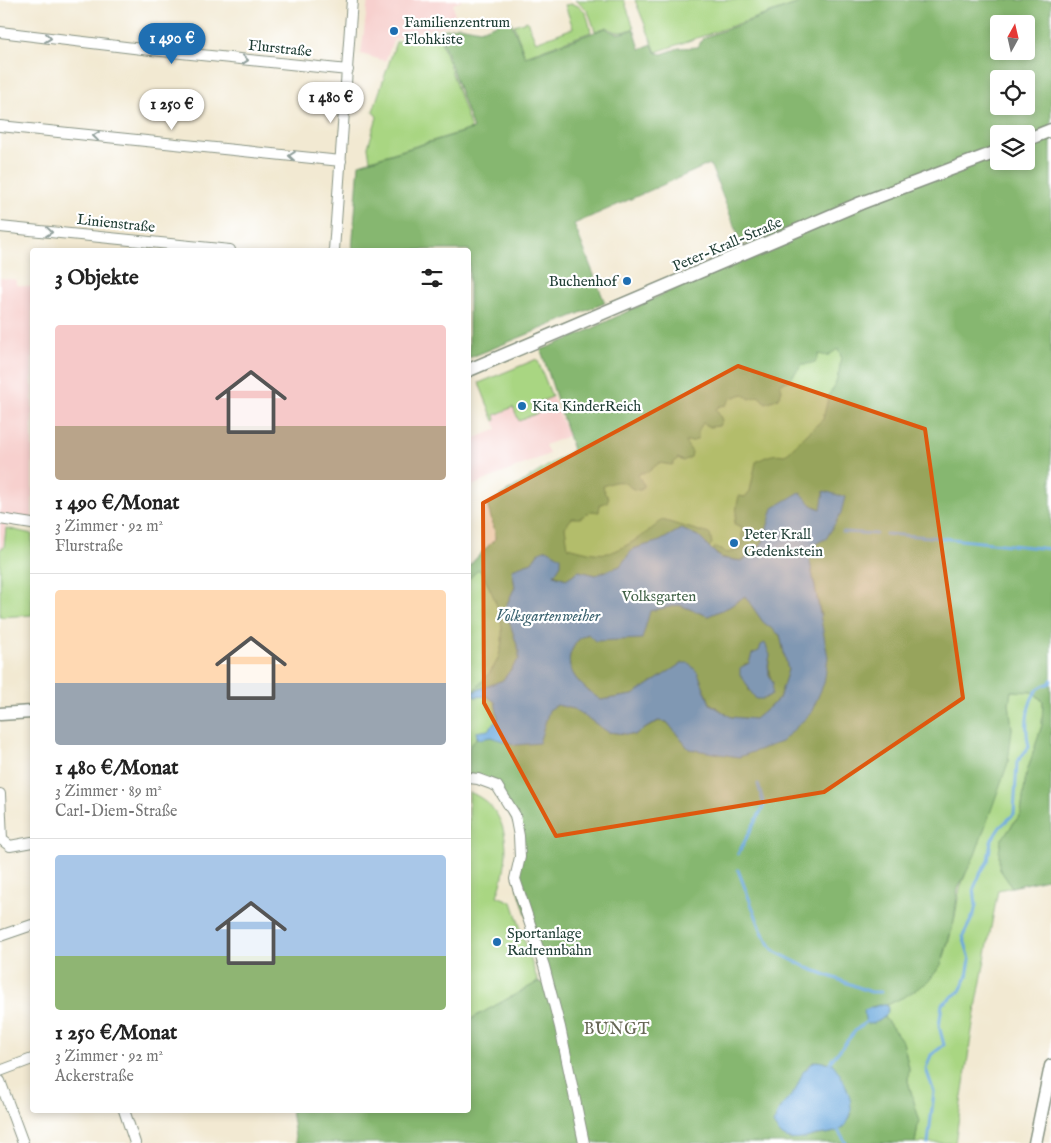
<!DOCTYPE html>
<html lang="de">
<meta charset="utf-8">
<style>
body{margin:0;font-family:"IM FELL English",serif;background:#f2f2f2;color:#222;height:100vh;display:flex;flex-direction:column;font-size:19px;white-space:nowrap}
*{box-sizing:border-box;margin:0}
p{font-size:16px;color:#767676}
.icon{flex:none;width:28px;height:28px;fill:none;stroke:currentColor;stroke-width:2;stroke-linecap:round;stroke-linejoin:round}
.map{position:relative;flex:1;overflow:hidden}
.details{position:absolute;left:30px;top:248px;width:441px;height:865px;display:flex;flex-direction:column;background:#fff;border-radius:5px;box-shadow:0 2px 8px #0003}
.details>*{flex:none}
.needle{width:32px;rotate:8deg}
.tools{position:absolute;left:990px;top:15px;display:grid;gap:10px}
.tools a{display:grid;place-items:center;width:45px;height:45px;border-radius:5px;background:#fff;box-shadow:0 2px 8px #0003;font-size:25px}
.price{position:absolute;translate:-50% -42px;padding:0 11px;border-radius:18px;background:#fff;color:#222;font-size:16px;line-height:32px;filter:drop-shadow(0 1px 2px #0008)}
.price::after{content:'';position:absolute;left:50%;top:30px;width:15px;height:11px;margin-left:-8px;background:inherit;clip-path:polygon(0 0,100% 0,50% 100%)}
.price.on{background:#1f6fb2;color:#fff}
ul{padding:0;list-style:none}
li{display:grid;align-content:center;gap:10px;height:265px;padding:0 25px}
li+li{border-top:1px solid #e0e0e0}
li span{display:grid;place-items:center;height:155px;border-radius:5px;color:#555}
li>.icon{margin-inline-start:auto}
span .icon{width:90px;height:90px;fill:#fffc;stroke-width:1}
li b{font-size:21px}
h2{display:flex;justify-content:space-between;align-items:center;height:60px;padding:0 25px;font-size:21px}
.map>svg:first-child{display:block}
</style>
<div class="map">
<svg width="1051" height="1143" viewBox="0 0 1051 1143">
<rect width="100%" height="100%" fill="#fff"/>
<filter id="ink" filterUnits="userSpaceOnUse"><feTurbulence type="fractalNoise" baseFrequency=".02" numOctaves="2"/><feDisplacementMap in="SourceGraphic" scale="10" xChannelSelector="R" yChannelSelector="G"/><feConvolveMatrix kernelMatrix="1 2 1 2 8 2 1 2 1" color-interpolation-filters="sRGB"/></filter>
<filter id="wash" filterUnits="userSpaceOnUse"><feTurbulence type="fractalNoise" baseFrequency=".0096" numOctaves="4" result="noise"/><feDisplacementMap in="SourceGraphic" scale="20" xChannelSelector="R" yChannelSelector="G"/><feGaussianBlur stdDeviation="1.12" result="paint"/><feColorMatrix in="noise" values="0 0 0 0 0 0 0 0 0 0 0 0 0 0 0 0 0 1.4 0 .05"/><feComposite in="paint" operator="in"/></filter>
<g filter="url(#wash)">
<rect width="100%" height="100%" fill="#f2e9d2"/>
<!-- built -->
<path fill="#f7d0ce" d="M368,0H461V1L453,4L456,23L394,39L385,61L361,54Z
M0,278L16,280V285L32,287V527L6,524L3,546L0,548Z
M537,358L568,436L545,445L549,454L469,487V441L497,429L478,383Z"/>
<!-- green -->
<path fill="#a9d682" stroke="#648a5b" d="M575,0H624L634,28C622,33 617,34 607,27L595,31C590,16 589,8 575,0Z
M635,0H798L799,3L656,52Z
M572,4C587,7 588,19 591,32L525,56L514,25L527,21L536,42L573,28L565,5Z
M438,32L471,129L370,160L368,147L377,117L373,111L396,42Z
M835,295L855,494L789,759L469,774V566L495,539V532L487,504L573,450Z
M537,359L552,397L537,403L540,412L519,421L513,407L495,415L496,420L494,421L479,383Z
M6,528L32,534V615L0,617V549L4,547Z
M1011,691L1033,692L1043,702L1042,725L1026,775L1021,814L1011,826L999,868L1012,887L998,890L973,1024L955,1143H915L919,1119L908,1081L909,1068L903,1042L884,1017L888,1010L887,1005C906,995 928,986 940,966C945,958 951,932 954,922C958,904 957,893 965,876L1012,729L1009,703Z
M469,792C513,809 511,859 497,896L512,902L538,982L469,1020Z"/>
<!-- forest -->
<path fill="#86b770" stroke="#527a52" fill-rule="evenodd" d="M798,0H1051V878L1012,887L999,868V853L1001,840L1021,814L1026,775L1042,725L1043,701L1033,692L1011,691L1009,703L1012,729L1008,763L975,855L958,889L954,921L941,965L928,982L906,996L887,1005L883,1004L870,1007L878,1022L884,1017L903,1042L909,1068L908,1081L919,1119L915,1143H296L291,1110H469V1020L538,982L548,985L515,879L519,836L497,786L469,778V747L477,737L480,739L491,737L516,745L549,710L557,705L574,709L608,732L634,735L659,721L667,722L689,749L781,742L821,615L809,557C813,546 816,542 826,539L832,528L821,509L814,506L773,509C767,528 761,565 734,560C724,558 720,557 713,551L715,547L727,553L739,550L742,544V527L734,524C737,515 736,506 739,496L745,497L750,491L756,462C767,456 773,453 785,455L823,419L829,394L834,388L839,372L841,356L838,349L827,356L819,354L815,362L808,364H802L789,381L780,383L782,390L779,398L766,403L758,396L750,399L743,394L731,398L726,405L720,406L716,409L722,420L719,426L710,427L703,423L698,431V438L693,441L685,442L692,452L691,457L683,461L678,458L672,465L659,463L648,472L640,473L638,476L644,485L641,490C624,491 631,474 603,486L605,494L609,497L607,502L600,505L599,512L592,511L580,518H572L565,527L568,547C581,550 594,555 608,553C621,551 652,530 662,520L710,534L712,544L709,547L698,536L681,529L660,541L633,549L620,566L596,575L579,571L566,579L554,574L561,564L539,552L532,562L512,569L515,587L505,608L519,651V659L503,680L473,692C479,684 487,677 493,668C513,635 497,599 479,569L469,579V566L495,539V532L487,504L557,464L573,450L541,350L581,334L749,252L747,242L742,245L710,164L574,224L605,303L469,358V250H352L359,164L473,129L439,31L459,26L480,30L510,19L525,57L606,28C617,36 622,34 634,29L640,49L652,44L655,52L662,54L679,48L698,47L703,38L799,3ZM999,24H1026V51H999ZM999,79H1026V106H999ZM999,134H1026V161H999ZM815,1061L827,1062L852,1114L844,1127L832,1133L790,1140L780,1108C786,1103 792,1097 796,1090C803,1078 801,1069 815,1061Z
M745,596L763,622L780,635L788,670L779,699L755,719L731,717L710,703L698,673L682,663L633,695L600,700C583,687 559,669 574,646C578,639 581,637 589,634L649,611L679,605L708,616L729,607ZM761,645L770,655C768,666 768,673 773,683L749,691L744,664L749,663L752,654L759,652Z"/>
<!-- water -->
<path fill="#6ba8dd" stroke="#457288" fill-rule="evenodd" d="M824,491L845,497L841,513L826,539C816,542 813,546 809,557L828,657L824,683L811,713L781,742L739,757L689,749L667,722L658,721L634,735L608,732L574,709L557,705L549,710L539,743L516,745L491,737L480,739L477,737L476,732L488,730L498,718L495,702L487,696L474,697L473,692L503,680L519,659V651L505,608L515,587L512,569L532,562L539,552L547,549L561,557V564L554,575L566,579L579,571L596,575L620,566L633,549L660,541L681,529L698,536L720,558L741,561L756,553L763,542L773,508L800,492L813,506L821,509ZM745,596L763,622L780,635L788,670L779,699L755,719L731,717L710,704L698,673L689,663H682L633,695L601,700C583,688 559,669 574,646C578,639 581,637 588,634L595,641L642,639L650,611L679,605L708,616L729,607Z
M765,643L770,655L768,665L769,676L773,683L772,694L764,699H756C749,691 747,682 740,675V668L749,663L752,654L759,651L761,645Z
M883,1004H886L888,1008C886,1018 878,1023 868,1024L865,1020L864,1010Z
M815,1061L832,1063C844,1078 860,1108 845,1126C839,1133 825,1134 816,1135C809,1137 798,1141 790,1139C782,1138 777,1131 773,1124L780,1108L795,1091L803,1072Z"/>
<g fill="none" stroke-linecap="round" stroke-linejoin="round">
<!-- stream -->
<path stroke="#6ba8dd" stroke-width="3" d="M843,532L876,534
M886,534L930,537L1051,549
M738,854L764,805L758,784
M738,870L762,932L774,951L808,968L871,992H881
M830,1062L856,1030L866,1022
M838,1130L846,1143
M928,1143L934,1092L926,1069L931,1055L944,1045L939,1026L942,1004L960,991L967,977L970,959L963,936L974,914L976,905L974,888L981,872L988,861L991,841L1000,827L1014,814L1017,762L1029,747C1025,730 1025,702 1039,688C1042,686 1047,684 1050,683L1051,680"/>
</g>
</g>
<g filter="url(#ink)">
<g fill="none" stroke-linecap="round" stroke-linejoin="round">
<!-- minor casing -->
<g stroke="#889383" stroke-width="12">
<path id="minor" d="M0,32L142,49L348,70
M0,126L341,161
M0,227L230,250
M334,250L352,0
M0,519L32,524
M469,778L478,779L497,786L515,815L519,836L520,857L515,879L544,966L560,1027L584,1143
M0,794L2,840L10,846L32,842
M0,936L32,925
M0,1071L32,1059
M0,1081L23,1143
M124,1110L135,1143"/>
</g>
<!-- tertiary casing -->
<g stroke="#889383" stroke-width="15">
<path id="tertiary" d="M1026,140L1051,130
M469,370L861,203L999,151
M0,714L32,712
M1035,1143L1051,1066"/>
</g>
<!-- minor -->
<use href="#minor" stroke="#fff" stroke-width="10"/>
<!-- tertiary -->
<use href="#tertiary" stroke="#fff" stroke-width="12"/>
</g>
<!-- one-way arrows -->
<defs><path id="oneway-chevron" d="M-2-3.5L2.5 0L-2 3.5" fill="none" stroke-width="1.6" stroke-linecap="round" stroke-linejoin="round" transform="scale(1.25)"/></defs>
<g stroke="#8f9e9a">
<use href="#oneway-chevron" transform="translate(48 38) rotate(7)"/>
<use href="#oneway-chevron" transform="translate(245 60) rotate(6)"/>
<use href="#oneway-chevron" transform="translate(96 136) rotate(-174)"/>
<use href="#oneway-chevron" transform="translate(292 156) rotate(-175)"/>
<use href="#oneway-chevron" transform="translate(49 232) rotate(6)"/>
</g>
</g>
<!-- marked area -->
<path fill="#de580e" fill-opacity="0.2" stroke="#de580e" stroke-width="4" stroke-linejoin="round" d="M738,366L925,429L963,698L824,792L556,836L484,703L483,503Z"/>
<!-- markers -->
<g fill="#1f6fb2" stroke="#fff" stroke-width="2">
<circle cx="394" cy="31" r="5"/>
<circle cx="627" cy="281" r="5"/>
<circle cx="522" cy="406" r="5"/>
<circle cx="734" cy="543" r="5"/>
<circle cx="497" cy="942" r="5"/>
</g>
<g text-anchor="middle" stroke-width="4.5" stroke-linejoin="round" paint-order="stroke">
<!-- poi labels -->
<g font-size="15" fill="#1f3d34" stroke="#fff" text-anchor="start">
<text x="404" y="27">Familienzentrum<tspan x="404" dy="17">Flohkiste</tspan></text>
<text x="617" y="286" text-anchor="end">Buchenhof</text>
<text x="532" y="411">Kita KinderReich</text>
<text x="744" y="539">Peter Krall<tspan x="744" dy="17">Gedenkstein</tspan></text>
<text x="507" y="938">Sportanlage<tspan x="507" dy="17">Radrennbahn</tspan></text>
</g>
<!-- street labels -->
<g font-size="15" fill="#1f3d34" stroke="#fff">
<text transform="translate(280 48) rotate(6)" y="5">Flurstraße</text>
<text transform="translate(116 223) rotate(6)" y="5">Linienstraße</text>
<text transform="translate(727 244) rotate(-23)" y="5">Peter-Krall-Straße</text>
</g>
<!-- park labels -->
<g font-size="15" fill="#426348" stroke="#fff">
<text x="659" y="601">Volksgarten</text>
</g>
<!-- water labels -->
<g font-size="16" font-style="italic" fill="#3a626f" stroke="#fff">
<text x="548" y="621">Volksgartenweiher</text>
</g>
<!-- neighbourhood labels -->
<g font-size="16" letter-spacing="1" fill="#666654" stroke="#fff">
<text x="617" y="1034">BUNGT</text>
</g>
</g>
</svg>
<div class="tools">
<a><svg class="needle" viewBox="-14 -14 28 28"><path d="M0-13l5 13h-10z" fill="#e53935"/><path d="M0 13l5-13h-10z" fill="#767676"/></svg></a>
<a><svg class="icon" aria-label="locate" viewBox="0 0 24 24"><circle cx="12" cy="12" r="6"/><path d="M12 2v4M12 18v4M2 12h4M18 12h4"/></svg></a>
<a><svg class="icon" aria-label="layers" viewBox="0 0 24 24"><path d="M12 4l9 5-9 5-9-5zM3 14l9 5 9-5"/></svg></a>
</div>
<b class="price on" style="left:172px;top:65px">1 490 €</b>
<b class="price" style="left:331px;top:124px">1 480 €</b>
<b class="price" style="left:172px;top:131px">1 250 €</b>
<section class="details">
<h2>3 Objekte<svg class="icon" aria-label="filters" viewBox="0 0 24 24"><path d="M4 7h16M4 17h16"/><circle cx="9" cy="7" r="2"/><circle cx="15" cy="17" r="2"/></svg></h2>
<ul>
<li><span style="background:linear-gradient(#f6c9c9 65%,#b9a48a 0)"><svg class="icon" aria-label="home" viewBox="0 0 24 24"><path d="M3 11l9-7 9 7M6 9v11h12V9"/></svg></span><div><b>1 490 €/Monat</b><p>3 Zimmer · 92 m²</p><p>Flurstraße</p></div></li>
<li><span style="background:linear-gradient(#ffd9b3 60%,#9aa5b1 0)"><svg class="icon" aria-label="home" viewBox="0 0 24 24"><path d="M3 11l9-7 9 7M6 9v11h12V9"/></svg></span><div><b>1 480 €/Monat</b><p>3 Zimmer · 89 m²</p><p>Carl-Diem-Straße</p></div></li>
<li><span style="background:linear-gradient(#a9c7e8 65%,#8fb573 0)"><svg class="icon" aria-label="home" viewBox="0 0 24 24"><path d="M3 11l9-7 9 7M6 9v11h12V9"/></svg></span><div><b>1 250 €/Monat</b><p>3 Zimmer · 92 m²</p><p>Ackerstraße</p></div></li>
</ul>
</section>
</div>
